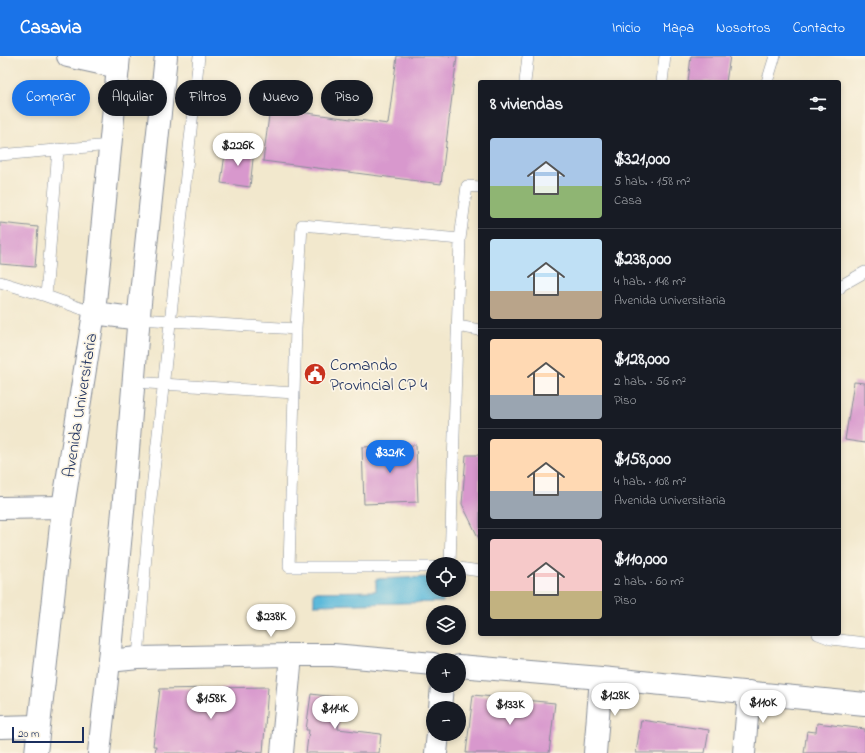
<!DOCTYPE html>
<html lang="es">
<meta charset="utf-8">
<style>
body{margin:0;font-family:"Indie Flower",sans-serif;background:#20242c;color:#f1f3f6;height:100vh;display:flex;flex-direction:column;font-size:15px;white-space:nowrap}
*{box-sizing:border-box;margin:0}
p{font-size:13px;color:#9ea1a6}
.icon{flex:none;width:22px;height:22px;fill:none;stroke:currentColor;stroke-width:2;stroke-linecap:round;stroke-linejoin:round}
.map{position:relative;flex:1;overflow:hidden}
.panel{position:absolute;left:478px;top:24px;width:363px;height:556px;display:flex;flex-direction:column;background:#171b24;border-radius:4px;box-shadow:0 2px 6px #0003}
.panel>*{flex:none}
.hud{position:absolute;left:12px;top:24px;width:380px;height:36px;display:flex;gap:8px}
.buttons{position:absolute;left:426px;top:501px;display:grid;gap:8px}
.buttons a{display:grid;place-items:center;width:40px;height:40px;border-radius:50%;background:#171b24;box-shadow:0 2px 6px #0003;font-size:20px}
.scale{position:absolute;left:12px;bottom:10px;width:72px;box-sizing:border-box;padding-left:4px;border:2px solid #1b2f5e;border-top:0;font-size:11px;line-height:14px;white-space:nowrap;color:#1b2f5e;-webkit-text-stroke:3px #fcf5e5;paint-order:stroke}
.price{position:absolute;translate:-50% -34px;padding:0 9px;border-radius:14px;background:#fff;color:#222;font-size:13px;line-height:26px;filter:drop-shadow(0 1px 2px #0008)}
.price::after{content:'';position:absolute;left:50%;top:24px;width:12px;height:9px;margin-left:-6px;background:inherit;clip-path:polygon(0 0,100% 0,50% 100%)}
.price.active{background:#1a73e8;color:#fff}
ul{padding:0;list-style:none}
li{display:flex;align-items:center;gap:12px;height:100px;padding:0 12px}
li+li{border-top:1px solid #363941}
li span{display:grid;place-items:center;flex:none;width:112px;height:80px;border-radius:4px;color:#555}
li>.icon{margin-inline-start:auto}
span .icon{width:48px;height:48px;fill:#fffc;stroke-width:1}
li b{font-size:17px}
h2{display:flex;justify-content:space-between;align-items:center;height:48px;padding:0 12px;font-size:17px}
.pill{padding:0 14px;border-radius:18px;background:#171b24;box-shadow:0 2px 6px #0003;font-size:14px;line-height:36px}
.pill.active{background:#1a73e8;color:#fff}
header{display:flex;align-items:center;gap:24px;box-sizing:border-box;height:56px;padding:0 20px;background:#1a73e8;color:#fff}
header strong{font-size:19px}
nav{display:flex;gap:22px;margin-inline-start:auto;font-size:14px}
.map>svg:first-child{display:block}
</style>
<header>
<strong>Casavia</strong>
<nav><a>Inicio</a><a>Mapa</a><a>Nosotros</a><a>Contacto</a></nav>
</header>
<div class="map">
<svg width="865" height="697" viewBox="0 0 865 697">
<rect width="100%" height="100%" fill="#fcf5e5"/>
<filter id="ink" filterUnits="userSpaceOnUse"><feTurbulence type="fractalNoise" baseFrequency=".025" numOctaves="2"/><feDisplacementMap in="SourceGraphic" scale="8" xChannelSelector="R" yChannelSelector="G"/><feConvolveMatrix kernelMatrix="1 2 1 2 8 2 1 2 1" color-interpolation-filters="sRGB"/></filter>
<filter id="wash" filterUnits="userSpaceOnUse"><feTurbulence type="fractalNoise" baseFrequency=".012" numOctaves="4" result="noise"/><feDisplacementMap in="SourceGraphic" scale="16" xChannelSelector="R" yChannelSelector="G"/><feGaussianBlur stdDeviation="0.9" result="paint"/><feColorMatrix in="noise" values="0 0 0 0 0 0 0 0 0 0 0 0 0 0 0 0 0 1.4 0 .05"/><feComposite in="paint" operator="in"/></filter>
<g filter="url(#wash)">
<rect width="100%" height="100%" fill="#f2e8cd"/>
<!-- water -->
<path fill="#5bb9da" stroke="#3b749c" d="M433,521V534H442L443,546L314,549V536L376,535V523Z"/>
<g id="blocks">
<!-- building -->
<path fill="#d898cd" d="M397,0H457L441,128L263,105L270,52L388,68Z
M691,0H730L726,26H688Z
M226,90L254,94L250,131L221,127Z
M0,167L38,171L35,211L0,208Z
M854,326L865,327V387L845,384Z
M416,389L418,446L364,448L362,391Z
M466,399H480V485L462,448Z
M268,631L263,697L235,695V697H155L156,690H153L160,633Z
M311,638L342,642L338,673L381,678L379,697H306L309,674H306Z
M473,639L555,647L549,697H466Z
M641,664L709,674L705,697H636Z
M817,667L865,673V697H804L807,675L816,676Z"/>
</g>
</g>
<g filter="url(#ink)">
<use href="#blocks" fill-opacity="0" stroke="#868c96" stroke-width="1"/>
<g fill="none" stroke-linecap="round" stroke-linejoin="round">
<!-- service casing -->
<g stroke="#868c96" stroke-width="12">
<path id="service" d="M525,26L528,0
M662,26L665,0
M767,26L775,0
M0,99L110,89
M460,183L467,130L480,131
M0,226L46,240L94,257
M839,233L842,229L865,216
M46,240L58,93
M140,263L296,273L302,169L460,183L450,508
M457,270L480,274
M134,326L294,337L289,511H433
M294,337L296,273
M459,512L480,515
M818,578L831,583L865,587
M138,602L149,461L199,0"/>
</g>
<!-- minor casing -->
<g stroke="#868c96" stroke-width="24">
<path id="minor" d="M68,0L118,11
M0,452L63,451
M109,605L138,602L291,599H333L433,608
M459,610L601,622L865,648
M440,652L442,630
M0,671L38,670
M282,697L291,599
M436,697L438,678
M595,697L601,622
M744,697L749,636"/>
</g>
<!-- primary casing -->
<g stroke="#868c96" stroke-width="24">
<path id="primary" d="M94,257L140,263
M36,697L63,451L94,257L119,0
M99,697L109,605L123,455L140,247L166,0"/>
</g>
<!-- service -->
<use href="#service" stroke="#fff" stroke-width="11"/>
<!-- minor -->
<use href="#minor" stroke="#fff" stroke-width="22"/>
<!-- primary -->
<use href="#primary" stroke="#fff" stroke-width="22"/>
</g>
</g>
<!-- icons -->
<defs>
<g id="civic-disc" transform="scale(1.15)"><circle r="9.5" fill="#c8321e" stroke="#fcf5e5"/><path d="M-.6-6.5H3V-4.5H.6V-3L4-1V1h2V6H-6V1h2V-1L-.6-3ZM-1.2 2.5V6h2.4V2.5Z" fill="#fff"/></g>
</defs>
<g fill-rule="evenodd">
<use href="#civic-disc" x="315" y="318"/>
</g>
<g text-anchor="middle" stroke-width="3.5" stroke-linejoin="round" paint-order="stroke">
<!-- poi labels -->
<g font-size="17" fill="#1b2f5e" stroke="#fcf5e5" text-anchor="start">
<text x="330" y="314">Comando<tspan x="330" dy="20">Provincial CP 4</tspan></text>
</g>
<!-- street labels -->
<g font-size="17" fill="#1b2f5e" stroke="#fcf5e5">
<text transform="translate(79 349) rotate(-81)" y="6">Avenida Universitaria</text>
</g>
</g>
</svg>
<div class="buttons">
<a><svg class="icon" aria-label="locate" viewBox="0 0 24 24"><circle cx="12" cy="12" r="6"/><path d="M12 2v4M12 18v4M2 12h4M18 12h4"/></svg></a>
<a><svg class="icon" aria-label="layers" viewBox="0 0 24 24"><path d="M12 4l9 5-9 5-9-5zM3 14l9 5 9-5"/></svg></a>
<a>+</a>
<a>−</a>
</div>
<div class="scale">20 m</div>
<b class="price" style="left:238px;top:111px">$226K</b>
<b class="price active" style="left:390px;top:418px">$321K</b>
<b class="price" style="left:271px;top:582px">$238K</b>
<b class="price" style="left:615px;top:661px">$128K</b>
<b class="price" style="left:211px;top:664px">$158K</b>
<b class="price" style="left:763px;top:668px">$110K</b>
<b class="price" style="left:510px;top:670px">$133K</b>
<b class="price" style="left:335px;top:674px">$114K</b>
<div class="hud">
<a class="pill active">Comprar</a>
<a class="pill">Alquilar</a>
<a class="pill">Filtros</a>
<a class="pill">Nuevo</a>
<a class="pill">Piso</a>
</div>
<section class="panel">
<h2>8 viviendas<svg class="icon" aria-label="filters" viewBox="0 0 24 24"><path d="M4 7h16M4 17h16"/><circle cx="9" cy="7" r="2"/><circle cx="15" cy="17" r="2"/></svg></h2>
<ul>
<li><span style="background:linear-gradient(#a9c7e8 60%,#8fb573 0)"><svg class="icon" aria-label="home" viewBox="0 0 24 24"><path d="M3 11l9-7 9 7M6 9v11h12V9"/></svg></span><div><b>$321,000</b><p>5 hab. · 158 m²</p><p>Casa</p></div></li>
<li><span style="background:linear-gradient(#bfe0f5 65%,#b9a48a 0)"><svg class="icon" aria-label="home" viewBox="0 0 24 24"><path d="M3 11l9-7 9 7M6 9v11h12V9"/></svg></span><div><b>$238,000</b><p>4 hab. · 148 m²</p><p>Avenida Universitaria</p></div></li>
<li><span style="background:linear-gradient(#ffd9b3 70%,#9aa5b1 0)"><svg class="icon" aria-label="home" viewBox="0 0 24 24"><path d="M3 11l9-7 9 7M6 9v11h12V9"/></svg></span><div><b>$128,000</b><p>2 hab. · 56 m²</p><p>Piso</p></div></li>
<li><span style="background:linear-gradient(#ffd9b3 65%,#9aa5b1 0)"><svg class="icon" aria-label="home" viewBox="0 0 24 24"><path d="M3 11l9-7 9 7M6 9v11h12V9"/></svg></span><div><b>$158,000</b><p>4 hab. · 108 m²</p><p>Avenida Universitaria</p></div></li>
<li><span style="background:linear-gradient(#f6c9c9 65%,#c2b280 0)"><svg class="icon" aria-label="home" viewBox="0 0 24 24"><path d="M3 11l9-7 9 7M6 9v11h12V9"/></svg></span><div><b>$110,000</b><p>2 hab. · 60 m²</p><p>Piso</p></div></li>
</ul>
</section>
</div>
